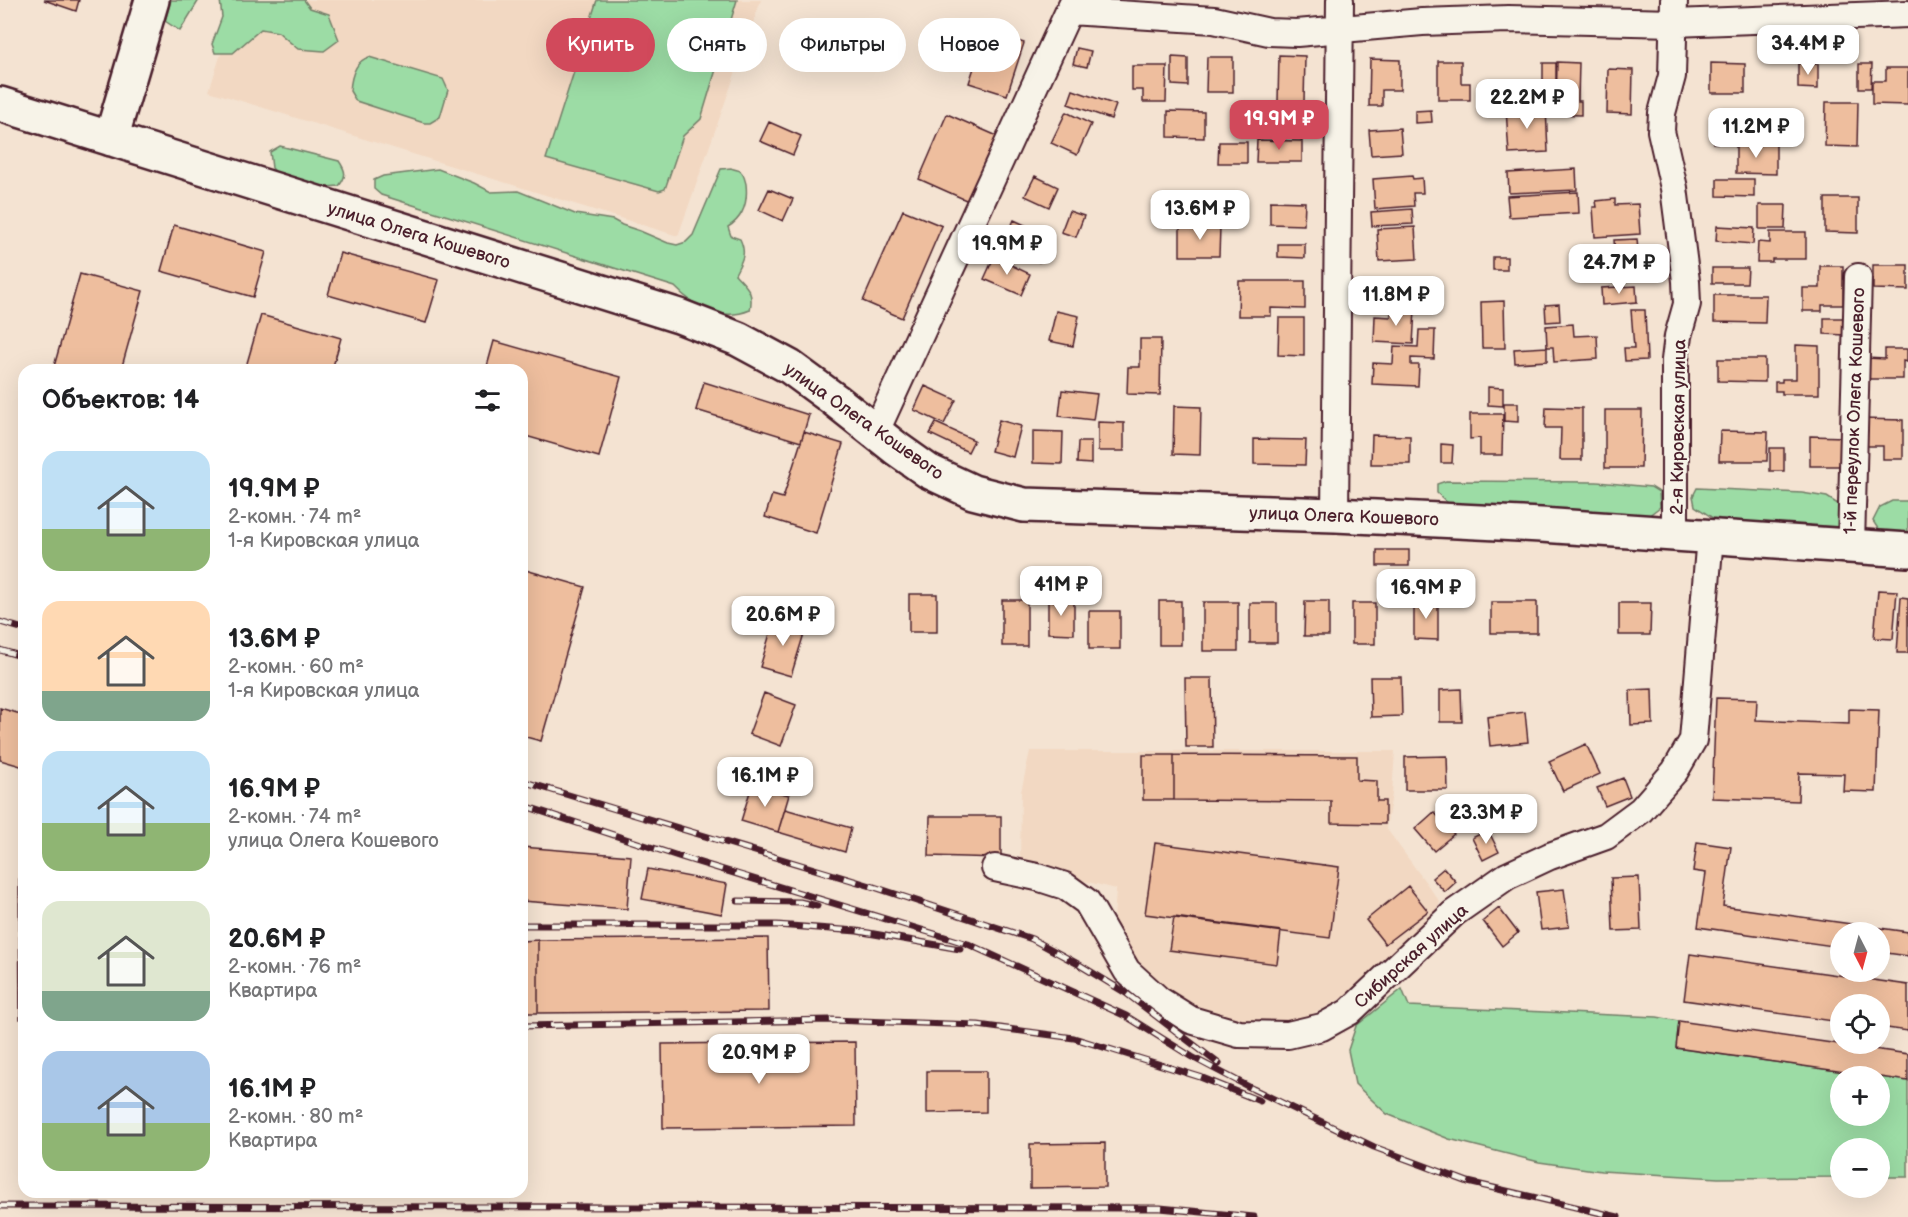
<!DOCTYPE html>
<html lang="ru">
<meta charset="utf-8">
<style>
body{margin:0;font-family:"Balsamiq Sans",sans-serif;background:#f6f6f6;color:#202124;height:100vh;display:flex;flex-direction:column;font-size:22px;white-space:nowrap}
*{box-sizing:border-box;margin:0}
p{font-size:20px;color:#757577}
.icon{flex:none;width:33px;height:33px;fill:none;stroke:currentColor;stroke-width:2;stroke-linecap:round;stroke-linejoin:round}
.map{position:relative;flex:1;overflow:hidden}
.details{position:absolute;left:18px;top:364px;width:510px;height:834px;display:flex;flex-direction:column;background:#fff;border-radius:18px;box-shadow:0 6px 24px #0002}
.details>*{flex:none}
.top-card{position:absolute;left:546px;top:18px;width:570px;height:54px;display:flex;gap:12px}
.needle{width:39px;rotate:174deg}
.tools{position:absolute;left:1830px;top:922px;display:grid;gap:12px}
.tools a{display:grid;place-items:center;width:60px;height:60px;border-radius:50%;background:#fff;box-shadow:0 6px 24px #0002;font-size:30px}
.price{position:absolute;translate:-50% -51px;padding:0 14px;border-radius:12px;background:#fff;color:#222;font-size:20px;line-height:39px;filter:drop-shadow(0 2px 3px #0008)}
.price::after{content:'';position:absolute;left:50%;top:36px;width:18px;height:14px;margin-left:-9px;background:inherit;clip-path:polygon(0 0,100% 0,50% 100%)}
.price.selected{background:#d1495b;color:#fff}
ul{padding:0;list-style:none}
li{display:flex;align-items:center;gap:18px;height:150px;padding:0 24px}
li span{display:grid;place-items:center;flex:none;width:168px;height:120px;border-radius:18px;color:#555}
li>.icon{margin-inline-start:auto}
span .icon{width:72px;height:72px;fill:#fffc;stroke-width:1}
li b{font-size:26px}
h2{display:flex;justify-content:space-between;align-items:center;height:72px;padding:0 24px;font-size:26px}
.tag{padding:0 21px;border-radius:27px;background:#fff;box-shadow:0 6px 24px #0002;font-size:21px;line-height:54px}
.tag.selected{background:#d1495b;color:#fff}
.map>svg:first-child{display:block}
</style>
<div class="map">
<svg width="1908" height="1217" viewBox="0 0 1908 1217">
<rect width="100%" height="100%" fill="#f4e3d2"/>
<filter id="ink" filterUnits="userSpaceOnUse"><feTurbulence type="fractalNoise" baseFrequency=".0167" numOctaves="2"/><feDisplacementMap in="SourceGraphic" scale="12" xChannelSelector="R" yChannelSelector="G"/><feConvolveMatrix kernelMatrix="1 2 1 2 8 2 1 2 1" color-interpolation-filters="sRGB"/></filter>
<g filter="url(#ink)">
<!-- built -->
<path fill="#f2d8c2" d="M238,0H761L678,236L209,91Z
M1030,751H1395L1392,794L1386,828L1440,902L1432,921L1373,977L1334,1003L1301,1020L1262,1024L1204,1012L1170,999L1142,972L1122,944L1114,921L1116,889L1020,865L1021,792Z"/>
<!-- green -->
<path fill="#9cdca5" stroke="#737e68" stroke-width="1.5" fill-rule="evenodd" d="M171,0H199L180,31L165,21Z
M220,0H304L310,8L329,14L339,40L324,51L298,49L278,32L261,29L233,53H215L212,44L222,17Z
M597,0H737L701,119L683,136L665,189L659,191L546,159Z
M369,57L443,79L448,90L440,117L430,123H424L356,101L350,91C351,77 355,61 369,57Z
M280,146L339,161C346,171 347,176 339,186L312,188L278,175L272,168L270,152Z
M731,168C732,169 739,170 740,171C744,174 745,180 746,184C748,202 743,218 728,227L731,236L740,239C747,254 742,260 735,274C747,287 754,291 750,310C722,322 694,307 675,287L381,195L374,189V180L383,176L438,169L474,183L491,192L518,191L575,214L613,220L622,225L640,231L668,243L677,245L686,242L693,235L721,169Z
M1446,481L1597,482L1651,487L1659,492L1660,507L1648,516L1450,505L1437,493V484Z
M1697,488L1802,493L1827,497L1844,508L1845,520L1836,530L1713,518L1695,506L1693,496Z
M1892,501H1908V533L1880,532L1873,521L1880,507Z
M1402,989L1409,1006L1657,1017L1679,1021L1676,1048L1908,1081V1177H1880V1149H1840V1177L1718,1178L1601,1171L1539,1162L1449,1139L1387,1114L1355,1084L1348,1050L1356,1026ZM1840,1077H1880V1116H1840Z"/>
<!-- building -->
<path fill="#eebe9e" stroke="#4a1f2b" stroke-width="1.5" d="M44,0H79L76,11Z
M986,31L1024,43L1007,95L969,83Z
M1077,48L1091,51L1087,67L1073,64Z
M1279,55L1305,56L1304,102H1278Z
M1172,57L1188,58V86L1172,85Z
M1207,57H1233V92H1206Z
M1370,59L1400,60V90H1382V106H1369Z
M1438,61H1461V83H1470V100H1438Z
M1557,62L1579,63L1578,101H1581V115L1556,114Z
M1543,63H1556V86H1543Z
M1711,63L1745,64V93H1711Z
M1798,63L1818,64V89L1798,88Z
M1859,64H1872L1871,88H1859Z
M1132,66H1167L1166,102H1143V90H1132Z
M1886,68H1908V105L1872,104V81H1886Z
M1608,69L1633,70L1632,114L1607,113Z
M1073,90L1116,105L1111,119L1068,104Z
M1826,102H1858L1857,147L1825,146Z
M1546,107L1548,152L1509,154L1506,109Z
M1431,110L1432,122L1415,123V111Z
M1168,111L1204,112V138L1168,137Z
M1066,112L1091,124L1077,155L1051,143Z
M947,114L1004,139L975,204L919,179Z
M769,122L801,136L793,155L760,141Z
M1400,128L1402,153L1371,155L1369,130Z
M1714,128L1757,129V144L1714,143Z
M1257,140L1302,141V162H1256Z
M1219,142H1247V163H1218Z
M1736,144H1776V174L1736,173Z
M1576,169L1577,190L1509,193L1508,173Z
M1035,176L1058,187L1049,207L1025,196Z
M1412,176L1413,179L1422,178L1423,193H1413L1414,206L1375,209L1373,179Z
M1717,179H1754V197L1717,196Z
M769,189L793,199L783,221L759,210Z
M1578,192L1579,213L1509,217L1507,196Z
M1825,198H1858V233L1825,232Z
M1615,199V205L1638,204L1640,234L1595,237L1593,207H1597L1596,201Z
M1270,201L1305,202L1304,225L1270,224Z
M1759,205H1786L1785,229H1759Z
M1412,209L1413,224L1372,226L1371,212Z
M903,210L942,226L902,318L863,301Z
M1069,211L1084,216L1076,237L1061,232Z
M1014,220L1051,237L1039,262L1002,246Z
M174,225L266,252L253,297L161,271Z
M1717,226L1754,228L1753,244L1716,241Z
M1180,227H1220L1219,256H1180Z
M1415,227L1417,259L1379,261L1377,229Z
M1770,232H1806V259H1772V262H1757L1758,242L1770,243Z
M1637,239L1638,251L1615,253L1614,240Z
M1278,244H1305V258L1278,257Z
M340,253L439,280L426,323L328,295Z
M994,257L1030,274L1021,295L984,279Z
M1493,257H1507V270H1493Z
M1873,265H1908V290L1873,289Z
M1820,266H1843V305H1822V311H1803V288H1820Z
M1712,268H1748L1747,283H1712Z
M80,274L143,291L121,370H53Z
M1239,281H1305V309L1271,308V316H1238Z
M1376,286L1400,287L1399,302L1376,301Z
M1636,286L1637,302L1602,305L1601,288Z
M1714,295H1766L1765,323L1714,322Z
M1504,301L1505,348H1482L1481,302Z
M1559,304L1560,321L1546,322L1545,305Z
M1392,308L1415,309L1413,344L1374,342L1375,316L1391,317Z
M1631,310H1645L1647,360L1625,361L1624,348H1634Z
M1056,311L1079,316L1073,346L1049,341Z
M261,315L341,338L332,370H245Z
M1279,318H1304V356L1278,355Z
M1824,318H1846L1845,335L1824,334Z
M1573,324L1574,336L1597,335L1598,359L1554,362L1553,347H1547L1546,326Z
M1419,330H1435L1434,359L1411,358V365H1419L1418,386L1372,384L1373,363L1393,364L1394,346L1418,347Z
M1140,339H1161L1160,395L1127,394L1128,367H1140Z
M494,341L621,377L599,457L522,435V370H486Z
M1796,345L1819,346V394H1782V391H1775V382H1782V379H1796Z
M1547,347V361L1515,363L1514,349Z
M1885,349H1907V362L1903,361V379H1865L1866,358L1885,359Z
M1718,359H1765V382L1718,381Z
M704,382L809,415L801,442L696,410Z
M925,386L956,400L944,424L914,410Z
M1488,387L1503,388V406L1488,405Z
M1062,390L1097,394L1093,420L1059,416Z
M1504,403H1518V422L1504,421Z
M1174,406L1201,407L1200,455L1173,454Z
M1546,407L1582,408V460H1560L1561,428H1545Z
M1605,410H1642L1641,468H1605Z
M1470,414H1503L1502,455H1480V438L1470,439Z
M1861,419L1903,420V459H1883V446H1861Z
M999,420L1021,426L1013,457L991,451Z
M1098,422L1124,423V451H1098Z
M936,423L974,440L968,452L930,434Z
M1033,431L1063,432L1062,464L1033,463Z
M1720,431L1768,432L1767,461H1719Z
M804,432L843,444L816,533L765,517L772,495L783,498Z
M1372,435L1410,436V464H1371Z
M1810,436L1844,437V466H1810Z
M1254,439L1306,440L1305,465L1254,464Z
M1078,442H1091V464L1077,463Z
M1441,444L1453,445L1452,463H1441Z
M1770,448H1784V471H1770Z
M1377,550H1409V566H1377Z
M522,569L585,587L541,741L522,736Z
M1878,590L1897,591L1893,639L1874,638Z
M909,594H937V632H909Z
M1901,597L1908,598V653H1897Z
M1002,600H1027V646H1002Z
M1048,601H1074V634L1048,633Z
M1159,601H1181V645H1159Z
M1305,601H1329V636H1304Z
M1414,601H1438V640L1414,639Z
M1203,602H1238V651H1203Z
M1491,602H1537V633H1491Z
M1250,603H1277V643H1250Z
M1352,603H1375V644H1352Z
M1619,603H1651L1650,635H1619Z
M1089,611H1120V649H1089Z
M775,617L806,627L791,676L760,667Z
M1370,677H1401L1402,716L1371,717Z
M1185,678H1212L1213,747H1186Z
M1461,689L1462,722H1440V690Z
M1652,689L1653,724L1631,725L1630,690Z
M764,693L796,705L781,746L749,734Z
M1716,698L1757,699L1756,720L1849,724V709L1879,710L1876,792L1843,791L1844,774L1799,773L1798,801L1712,798Z
M0,708L24,715V767L0,760Z
M1525,712L1528,742L1490,746L1487,717Z
M1586,744L1600,774L1563,791L1549,761Z
M1143,755H1174V800H1143Z
M1174,755L1357,756V780L1377,781V801H1385V824L1331,823V801L1174,800Z
M1447,756L1448,790H1405V757Z
M1623,778L1630,796L1605,806L1597,788Z
M752,785L789,795L778,832L741,821Z
M785,809L851,828L845,852L778,832Z
M1434,812L1454,834L1434,851L1415,829Z
M930,816H1001V858L929,856Z
M1488,830L1499,852L1483,860L1472,838Z
M1697,842L1731,847L1723,906L1908,932V956L1880,952V933H1840V947L1698,927L1706,873L1693,871Z
M1155,843L1339,867L1330,938L1145,914Z
M522,847L631,856L627,909L522,901Z
M1444,868L1456,882L1445,892L1432,878Z
M648,869L727,884L722,914L642,899Z
M1639,877L1641,930L1613,931L1611,878Z
M19,879H24V1019H20Z
M1408,886L1428,911L1385,944L1366,920Z
M1564,889L1569,927L1541,930L1536,892Z
M1499,908L1518,933L1502,946L1483,921Z
M1174,917L1281,931L1277,964L1169,950Z
M768,938L769,1011L538,1013V940Z
M538,940V1013H522V941Z
M1690,954L1908,985V1031L1880,1027V1005H1840V1022L1684,1000Z
M1679,1021L1908,1054V1081L1676,1048Z
M855,1042L856,1126L663,1128L662,1044Z
M927,1071H986V1112L927,1113Z
M1105,1143V1187L1030,1188V1144Z"/>
<g fill="none" stroke-linecap="round" stroke-linejoin="round">
<!-- minor casing -->
<g stroke="#4a1f2b" stroke-width="30">
<path id="minor" d="M1674,0L1672,76L1662,113L1661,131L1674,188L1686,281L1687,304L1678,336L1675,360V534
M1069,11L1214,20L1269,32L1297,33L1422,22L1508,19L1674,23L1908,14
M876,431L1074,0
M1335,515L1340,0
M1851,545L1858,277
M995,868L1037,877L1065,886L1087,902L1127,971L1159,1000L1191,1020L1239,1034L1288,1035L1322,1027L1349,1012L1454,913L1507,876L1550,856L1606,836L1641,810L1675,771L1693,740L1710,536"/>
</g>
<!-- primary casing -->
<g stroke="#4a1f2b" stroke-width="38">
<path id="primary" d="M0,104L679,316L738,339L790,367L835,400L897,449L928,471L973,492L1024,505L1335,515L1541,525L1908,550
M111,139L152,0"/>
</g>
<!-- minor -->
<use href="#minor" stroke="#f7f3e8" stroke-width="26"/>
<!-- primary -->
<use href="#primary" stroke="#f7f3e8" stroke-width="33"/>
<!-- rail casing -->
<g stroke="#4a1f2b" stroke-width="7">
<path id="rail" d="M0,622L24,629
M0,650L24,657
M522,781L871,886L1032,939L1078,964L1126,993L1219,1064
M522,805L681,857L968,944L1126,1016L1192,1057L1253,1089L1374,1147L1468,1182L1618,1217
M738,901L800,902L817,906
M522,925H777L857,931L960,949
M522,1026L830,1020L978,1025L1074,1038L1200,1077L1260,1101
M0,1206L1160,1208L1254,1217"/>
</g>
<!-- rail -->
<use href="#rail" stroke="#f7f3e8" stroke-width="4.5" stroke-dasharray="14" stroke-linecap="butt"/>
</g>
</g>
<g text-anchor="middle" stroke-width="4.5" stroke-linejoin="round" paint-order="stroke">
<!-- street labels -->
<g font-size="18" fill="#4a1f2b" stroke="#f7f3e8">
<text transform="translate(419 235) rotate(17)" y="6">улица Олега Кошевого</text>
<text transform="translate(1854 411) rotate(-88)" y="6">1-й переулок Олега Кошевого</text>
<text transform="translate(864 421) rotate(35)" y="6">улица Олега Кошевого</text>
<text transform="translate(1678 427) rotate(-89)" y="6">2-я Кировская улица</text>
<text transform="translate(1344 516) rotate(2)" y="6">улица Олега Кошевого</text>
<text transform="translate(1411 956) rotate(-42)" y="6">Сибирская улица</text>
</g>
</g>
</svg>
<div class="tools">
<a><svg class="needle" viewBox="-14 -14 28 28"><path d="M0-13l5 13h-10z" fill="#e53935"/><path d="M0 13l5-13h-10z" fill="#757577"/></svg></a>
<a><svg class="icon" aria-label="locate" viewBox="0 0 24 24"><circle cx="12" cy="12" r="6"/><path d="M12 2v4M12 18v4M2 12h4M18 12h4"/></svg></a>
<a>+</a>
<a>−</a>
</div>
<b class="price" style="left:1808px;top:76px">34.4M ₽</b>
<b class="price" style="left:1527px;top:130px">22.2M ₽</b>
<b class="price selected" style="left:1279px;top:151px">19.9M ₽</b>
<b class="price" style="left:1756px;top:159px">11.2M ₽</b>
<b class="price" style="left:1200px;top:241px">13.6M ₽</b>
<b class="price" style="left:1007px;top:276px">19.9M ₽</b>
<b class="price" style="left:1619px;top:295px">24.7M ₽</b>
<b class="price" style="left:1396px;top:327px">11.8M ₽</b>
<b class="price" style="left:1061px;top:617px">41M ₽</b>
<b class="price" style="left:1426px;top:620px">16.9M ₽</b>
<b class="price" style="left:783px;top:647px">20.6M ₽</b>
<b class="price" style="left:765px;top:808px">16.1M ₽</b>
<b class="price" style="left:1486px;top:845px">23.3M ₽</b>
<b class="price" style="left:759px;top:1085px">20.9M ₽</b>
<div class="top-card">
<a class="tag selected">Купить</a>
<a class="tag">Снять</a>
<a class="tag">Фильтры</a>
<a class="tag">Новое</a>
</div>
<section class="details">
<h2>Объектов: 14<svg class="icon" aria-label="filters" viewBox="0 0 24 24"><path d="M4 7h16M4 17h16"/><circle cx="9" cy="7" r="2"/><circle cx="15" cy="17" r="2"/></svg></h2>
<ul>
<li><span style="background:linear-gradient(#bfe0f5 65%,#8fb573 0)"><svg class="icon" aria-label="home" viewBox="0 0 24 24"><path d="M3 11l9-7 9 7M6 9v11h12V9"/></svg></span><div><b>19.9M ₽</b><p>2-комн. · 74 m²</p><p>1-я Кировская улица</p></div></li>
<li><span style="background:linear-gradient(#ffd9b3 75%,#7fa58c 0)"><svg class="icon" aria-label="home" viewBox="0 0 24 24"><path d="M3 11l9-7 9 7M6 9v11h12V9"/></svg></span><div><b>13.6M ₽</b><p>2-комн. · 60 m²</p><p>1-я Кировская улица</p></div></li>
<li><span style="background:linear-gradient(#bfe0f5 60%,#8fb573 0)"><svg class="icon" aria-label="home" viewBox="0 0 24 24"><path d="M3 11l9-7 9 7M6 9v11h12V9"/></svg></span><div><b>16.9M ₽</b><p>2-комн. · 74 m²</p><p>улица Олега Кошевого</p></div></li>
<li><span style="background:linear-gradient(#dfe7d0 75%,#7fa58c 0)"><svg class="icon" aria-label="home" viewBox="0 0 24 24"><path d="M3 11l9-7 9 7M6 9v11h12V9"/></svg></span><div><b>20.6M ₽</b><p>2-комн. · 76 m²</p><p>Квартира</p></div></li>
<li><span style="background:linear-gradient(#a9c7e8 60%,#8fb573 0)"><svg class="icon" aria-label="home" viewBox="0 0 24 24"><path d="M3 11l9-7 9 7M6 9v11h12V9"/></svg></span><div><b>16.1M ₽</b><p>2-комн. · 80 m²</p><p>Квартира</p></div></li>
</ul>
</section>
</div>
